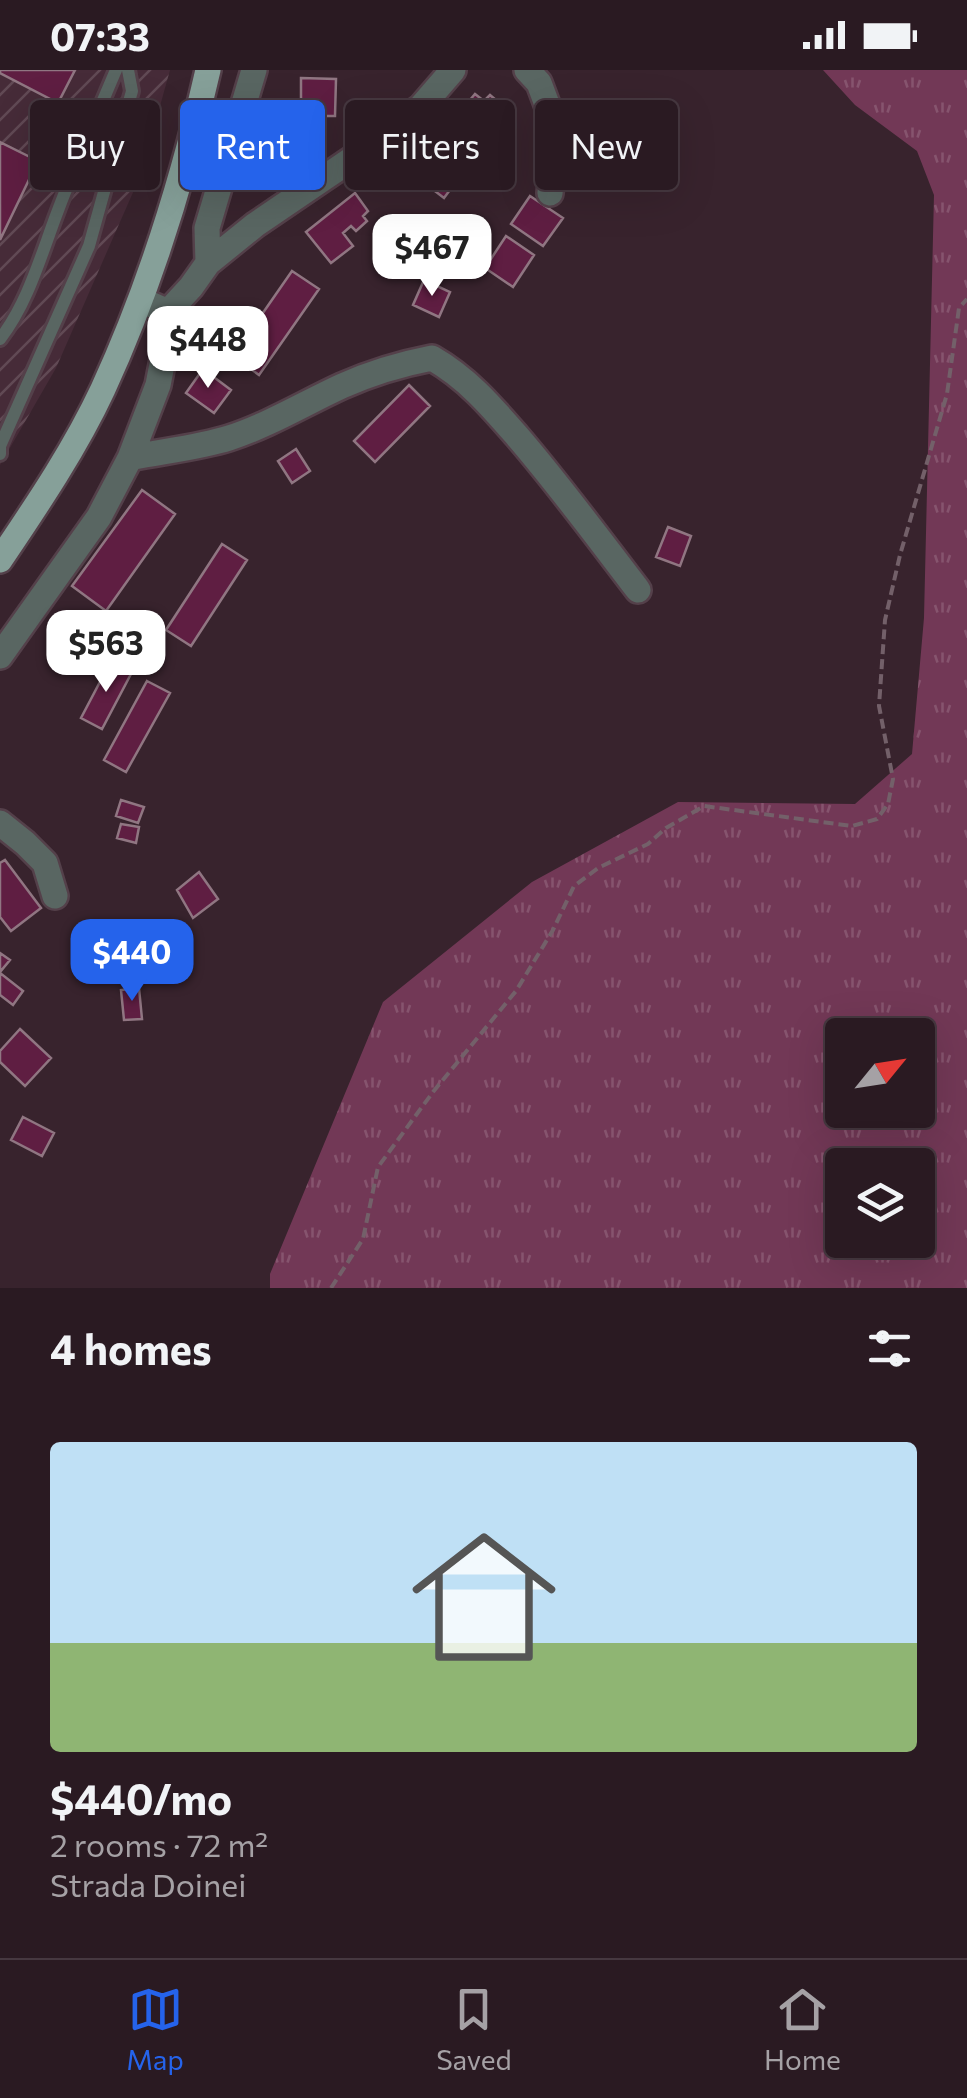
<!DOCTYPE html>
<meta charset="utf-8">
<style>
body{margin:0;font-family:Commissioner,sans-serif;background:#32232a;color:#f1f3f6;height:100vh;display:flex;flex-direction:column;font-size:38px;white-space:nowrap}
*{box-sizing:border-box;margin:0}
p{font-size:32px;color:#a5a1a5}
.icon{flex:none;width:55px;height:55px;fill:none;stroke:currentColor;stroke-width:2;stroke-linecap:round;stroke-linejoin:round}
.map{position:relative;height:1218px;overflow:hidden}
.panel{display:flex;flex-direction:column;background:#2a1a22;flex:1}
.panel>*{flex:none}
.hud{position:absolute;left:30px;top:30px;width:908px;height:90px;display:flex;gap:20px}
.needle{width:65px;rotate:60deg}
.tools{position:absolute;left:825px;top:948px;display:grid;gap:20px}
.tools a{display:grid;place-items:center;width:110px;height:110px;border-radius:10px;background:#2a1a22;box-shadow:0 10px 40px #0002,0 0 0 2px #463840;font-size:50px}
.price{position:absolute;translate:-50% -85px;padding:0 22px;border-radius:20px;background:#fff;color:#222;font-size:32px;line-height:65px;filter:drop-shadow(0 2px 5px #0008)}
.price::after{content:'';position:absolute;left:50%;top:60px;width:30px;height:22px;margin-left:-15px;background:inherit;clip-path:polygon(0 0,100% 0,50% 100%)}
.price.on{background:#2563eb;color:#fff}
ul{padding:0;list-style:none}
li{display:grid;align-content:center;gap:20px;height:530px;padding:0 50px}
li+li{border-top:2px solid #463840}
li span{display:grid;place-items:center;height:310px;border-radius:10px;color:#555}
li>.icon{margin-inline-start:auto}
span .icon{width:180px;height:180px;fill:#fffc;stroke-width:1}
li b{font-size:42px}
h2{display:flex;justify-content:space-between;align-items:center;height:120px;padding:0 50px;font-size:42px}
.tag{padding:0 35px;border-radius:10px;background:#2a1a22;box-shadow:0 10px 40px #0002,0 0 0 2px #463840;font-size:35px;line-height:90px}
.tag.on{background:#2563eb;color:#fff}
.status{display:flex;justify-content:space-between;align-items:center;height:70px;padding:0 50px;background:#2a1a22;direction:ltr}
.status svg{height:28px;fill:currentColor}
.menu{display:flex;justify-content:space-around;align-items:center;height:140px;border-top:2px solid #463840;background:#2a1a22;font-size:28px;color:#a5a1a5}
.menu a{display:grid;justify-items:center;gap:5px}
.menu .on{color:#2563eb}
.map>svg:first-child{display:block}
</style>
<div class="status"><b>07:33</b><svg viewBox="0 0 49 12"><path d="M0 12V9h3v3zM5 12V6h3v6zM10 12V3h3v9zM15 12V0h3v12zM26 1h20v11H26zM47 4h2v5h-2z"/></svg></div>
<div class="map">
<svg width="967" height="1218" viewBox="0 0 967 1218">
<defs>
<pattern id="industrial-furrows" width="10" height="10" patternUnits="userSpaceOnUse" patternTransform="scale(2.5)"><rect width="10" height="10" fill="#462b38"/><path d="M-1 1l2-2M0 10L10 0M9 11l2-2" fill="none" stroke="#614954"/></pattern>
<pattern id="grass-tufts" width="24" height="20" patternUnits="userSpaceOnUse" patternTransform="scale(2.5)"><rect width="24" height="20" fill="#723856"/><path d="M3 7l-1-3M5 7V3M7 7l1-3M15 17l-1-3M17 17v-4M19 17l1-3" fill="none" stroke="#86546e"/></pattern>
</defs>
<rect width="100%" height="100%" fill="#38232d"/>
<!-- industrial -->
<path fill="url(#industrial-furrows)" d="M0,0H170L141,104L56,298L0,395Z"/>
<!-- grass -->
<path fill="url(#grass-tufts)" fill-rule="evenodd" d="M823,0H967V1218H270V1204L383,932L532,812L678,732L855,734L912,684L924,548L934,125L917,81L855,35ZM842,965H918V1040H842ZM842,1095H918V1170H842Z"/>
<!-- building -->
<path fill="#5f1e42" stroke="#907682" stroke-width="2.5" d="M0,0H75L58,33L0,3Z
M301,8L336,9L335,46H301Z
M475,24L484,31L490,25L503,36L487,56L464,37Z
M442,67L472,90L444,128L414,105Z
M0,72L38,91L0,170Z
M355,123L368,141L363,146L367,151L356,161L351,156L343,163L353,176L331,193L306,162Z
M530,126L563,148L543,176L511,154Z
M506,166L534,185L513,217L485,198Z
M292,201L319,219L259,305L233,286Z
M424,210L450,222L439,247L413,235Z
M203,299L231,320L214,343L186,323Z
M409,315L430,336L375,392L354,371Z
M296,379L310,401L292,413L278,391Z
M142,420L175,444L106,541L72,516Z
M668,457L691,466L680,496L656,487Z
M222,474L247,490L191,576L166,560Z
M111,591L132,602L102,659L81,648Z
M147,611L170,623L126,702L104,690Z
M121,730L144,737L138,753L116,746Z
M121,754L139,757L136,773L117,768Z
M5,790L41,838L11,861L0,847V793Z
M199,802L218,829L193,848L177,820Z
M0,883L10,890L0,902Z
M0,903L23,921L13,935L0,925Z
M139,918L142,949L124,950L121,920Z
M20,959L51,988L25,1016L0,992V981Z
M23,1047L54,1063L42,1086L11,1070Z"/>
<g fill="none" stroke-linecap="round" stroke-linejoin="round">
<!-- service casing -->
<g stroke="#54404a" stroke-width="18">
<path id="service" d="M0,269C28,233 41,185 57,143C75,95 96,47 116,0
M0,384V376L89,176L132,21L128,0"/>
</g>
<!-- minor casing -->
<g stroke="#54404a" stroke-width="30">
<path id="minor" d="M527,0L539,13L557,61L550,123
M208,193L207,158L254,0
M168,242L191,217L208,193L255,155L352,89L421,37L453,0
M130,388C163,381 197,378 229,368C269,355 305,333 342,316C371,303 401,294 432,288C467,308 491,336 517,366C560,416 598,468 638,520
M0,586L99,447L130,388L158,315L165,279L168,242L141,230
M0,753L25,773L45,793L55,826"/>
</g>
<!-- primary casing -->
<g stroke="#54404a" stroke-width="30">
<path id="primary" d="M0,490C37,435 75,379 103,319C150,217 183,110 208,0"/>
</g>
<!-- path -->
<path stroke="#736069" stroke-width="4" stroke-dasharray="10 5" stroke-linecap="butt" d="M331,1218L363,1169L378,1097L433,1022L516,921L553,860L574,816L598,798L648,774L666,758L704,736L852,756L877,749L888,734L893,709L879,636L885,550L900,485L947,324L959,238L967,229"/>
<!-- service -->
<use href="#service" stroke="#596662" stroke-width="12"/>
<!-- minor -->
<use href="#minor" stroke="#596662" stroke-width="25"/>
<!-- primary -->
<use href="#primary" stroke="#86a099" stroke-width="25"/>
</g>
</svg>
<div class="tools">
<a><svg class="needle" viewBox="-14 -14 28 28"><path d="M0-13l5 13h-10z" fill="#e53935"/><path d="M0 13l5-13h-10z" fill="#a5a1a5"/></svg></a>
<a><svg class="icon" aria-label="layers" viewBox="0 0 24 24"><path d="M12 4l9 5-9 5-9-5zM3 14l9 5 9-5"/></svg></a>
</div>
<b class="price" style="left:432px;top:229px">$467</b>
<b class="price" style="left:208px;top:321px">$448</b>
<b class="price" style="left:106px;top:625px">$563</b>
<b class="price on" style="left:132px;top:934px">$440</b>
<div class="hud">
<a class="tag">Buy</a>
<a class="tag on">Rent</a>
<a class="tag">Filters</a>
<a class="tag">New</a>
</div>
</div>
<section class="panel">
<h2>4 homes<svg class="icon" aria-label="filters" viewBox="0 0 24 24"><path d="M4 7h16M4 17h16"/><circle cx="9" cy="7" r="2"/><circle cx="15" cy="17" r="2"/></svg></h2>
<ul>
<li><span style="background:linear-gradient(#bfe0f5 65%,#8fb573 0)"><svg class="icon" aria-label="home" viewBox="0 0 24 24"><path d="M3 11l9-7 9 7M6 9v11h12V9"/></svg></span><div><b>$440/mo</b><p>2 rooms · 72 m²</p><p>Strada Doinei</p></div></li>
</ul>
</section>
<nav class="menu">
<a class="on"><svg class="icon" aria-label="map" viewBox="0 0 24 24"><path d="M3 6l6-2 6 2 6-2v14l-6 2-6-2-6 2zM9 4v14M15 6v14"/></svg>Map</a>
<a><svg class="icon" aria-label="saved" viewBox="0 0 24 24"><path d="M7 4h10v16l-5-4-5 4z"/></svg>Saved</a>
<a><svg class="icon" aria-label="home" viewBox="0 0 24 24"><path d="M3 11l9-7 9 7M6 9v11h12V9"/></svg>Home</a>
</nav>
